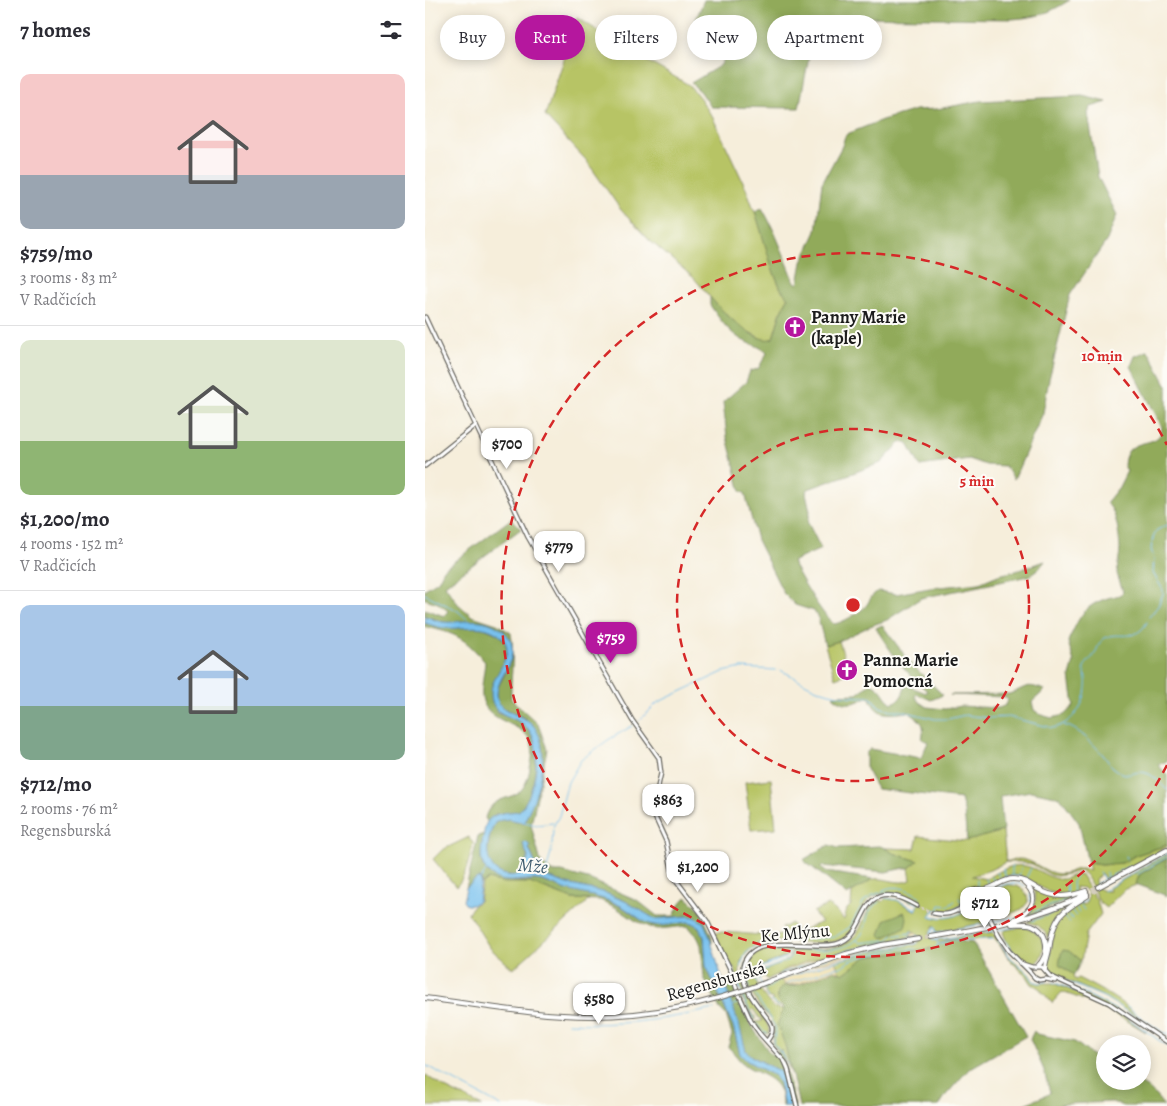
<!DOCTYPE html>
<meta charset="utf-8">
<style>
body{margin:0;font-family:Alegreya,serif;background:#f2f2f3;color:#2b2b33;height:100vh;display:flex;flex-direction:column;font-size:19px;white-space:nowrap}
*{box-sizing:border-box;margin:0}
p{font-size:16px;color:#7c7c81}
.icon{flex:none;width:28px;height:28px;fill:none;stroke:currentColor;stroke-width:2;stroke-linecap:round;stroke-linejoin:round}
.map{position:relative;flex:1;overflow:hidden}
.drawer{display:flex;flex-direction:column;background:#fff;width:425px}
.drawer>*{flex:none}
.top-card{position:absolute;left:15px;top:15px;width:475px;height:45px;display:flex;gap:10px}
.buttons{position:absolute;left:671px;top:1035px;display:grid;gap:10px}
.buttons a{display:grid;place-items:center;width:55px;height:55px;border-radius:50%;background:#fff;box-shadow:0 2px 12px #0003;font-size:25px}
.price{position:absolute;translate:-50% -42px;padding:0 11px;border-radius:10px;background:#fff;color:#222;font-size:16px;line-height:32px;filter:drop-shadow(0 1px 2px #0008)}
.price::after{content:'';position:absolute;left:50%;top:30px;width:15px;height:11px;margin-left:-8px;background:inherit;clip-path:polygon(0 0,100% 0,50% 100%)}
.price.selected{background:#b5179e;color:#fff}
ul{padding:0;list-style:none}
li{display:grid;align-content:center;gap:10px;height:265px;padding:0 20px}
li+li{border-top:1px solid #e1e1e2}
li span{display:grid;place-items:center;height:155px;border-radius:10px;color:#555}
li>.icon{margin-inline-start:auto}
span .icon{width:90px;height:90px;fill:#fffc;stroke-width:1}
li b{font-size:21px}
h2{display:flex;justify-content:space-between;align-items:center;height:60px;padding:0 20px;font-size:21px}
.chip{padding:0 18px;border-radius:22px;background:#fff;box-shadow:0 2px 12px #0003;font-size:18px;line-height:45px}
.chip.selected{background:#b5179e;color:#fff}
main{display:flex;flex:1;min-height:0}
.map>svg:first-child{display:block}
</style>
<main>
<section class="drawer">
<h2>7 homes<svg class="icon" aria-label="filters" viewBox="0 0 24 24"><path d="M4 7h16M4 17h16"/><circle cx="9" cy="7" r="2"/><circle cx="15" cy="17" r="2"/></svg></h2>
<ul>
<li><span style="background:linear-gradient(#f6c9c9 65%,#9aa5b1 0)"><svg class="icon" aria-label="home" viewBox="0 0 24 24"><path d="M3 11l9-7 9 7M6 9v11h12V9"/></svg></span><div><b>$759/mo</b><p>3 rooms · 83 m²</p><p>V Radčicích</p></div></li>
<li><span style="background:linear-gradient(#dfe7d0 65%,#8fb573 0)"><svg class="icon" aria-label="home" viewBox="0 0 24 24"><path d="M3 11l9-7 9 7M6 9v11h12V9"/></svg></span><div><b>$1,200/mo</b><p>4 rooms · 152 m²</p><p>V Radčicích</p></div></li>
<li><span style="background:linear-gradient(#a9c7e8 65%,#7fa58c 0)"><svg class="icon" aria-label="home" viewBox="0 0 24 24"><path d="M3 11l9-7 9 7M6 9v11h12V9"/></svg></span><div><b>$712/mo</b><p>2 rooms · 76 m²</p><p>Regensburská</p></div></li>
</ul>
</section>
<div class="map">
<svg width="742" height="1106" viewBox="0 0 742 1106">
<rect width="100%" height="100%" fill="#fdfcf7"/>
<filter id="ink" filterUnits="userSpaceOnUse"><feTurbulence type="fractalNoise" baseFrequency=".02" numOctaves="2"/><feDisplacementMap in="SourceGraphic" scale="10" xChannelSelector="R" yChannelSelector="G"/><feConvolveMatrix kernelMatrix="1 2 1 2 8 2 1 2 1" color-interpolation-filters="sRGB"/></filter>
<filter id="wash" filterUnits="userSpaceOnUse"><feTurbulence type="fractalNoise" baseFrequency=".0096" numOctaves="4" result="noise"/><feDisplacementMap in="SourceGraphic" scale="20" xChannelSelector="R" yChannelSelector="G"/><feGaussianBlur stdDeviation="1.12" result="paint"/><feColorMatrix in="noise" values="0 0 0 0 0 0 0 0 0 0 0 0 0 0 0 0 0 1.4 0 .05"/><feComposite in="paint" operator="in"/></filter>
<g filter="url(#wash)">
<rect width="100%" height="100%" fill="#f6eedb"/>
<!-- green -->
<path fill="#b7c465" stroke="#6a7040" d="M153,18L204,51L264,85L275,98L288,118L321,188L337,231L347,268L356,289L363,298L355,315L348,338L344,341L339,340L324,332L307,320L294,308L269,278L224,240L196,210L161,160L120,116Z
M414,641L424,673L410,678L400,645Z
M346,779L351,828L326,830L320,782Z
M578,831L581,862C584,861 589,859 593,859C607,858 619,873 634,874C647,874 650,865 665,871L663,863L677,865L697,863L711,855L742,845V847L711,865L680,879L676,873L670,881C671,890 677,891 685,891L684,888L742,854V859L726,880L700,889L681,908C668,900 669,880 656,871L632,876L626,875L607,864L594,862H581L565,870L547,876L561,879C583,867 592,859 616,872C622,875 628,879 635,879C643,880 649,872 657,876L672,901L676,914L661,934L656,961L640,950L634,965L649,975L648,978L651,980L653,978C674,989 699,1001 715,1019L677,996L627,974L624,971L623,964L630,928L637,917L656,903L658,905C662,902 663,897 663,892L658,888L650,887L651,893C643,894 636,895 628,893C613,889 600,871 582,876C575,878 569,884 561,887C556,888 552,885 547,888C543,891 543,895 541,898C534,911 520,913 509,909L505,917L510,919L511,917C525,920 535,914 546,907C555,906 560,915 562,922L512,932L509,926L504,933L505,938L513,942V940L568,932L582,955L604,974L609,982L613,983H628L675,1002L692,1011L721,1032C692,1014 669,1003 637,992L627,1003L614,988L607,984L602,976L586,961L571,940L568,938L549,940L526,939L510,950L507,948L441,957L418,974L414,972L410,961L444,952L487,944L489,946L494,942L495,937L492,933L486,930V937L437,947L408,955L407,953L362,969L342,980L340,976L334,978V973L337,971C348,966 367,963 367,948C394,948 424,954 437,924C443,911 442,907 455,899L457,902L461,898L472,900L491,911L495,902L490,900L488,902C468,893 446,886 436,913C433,921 431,930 423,936C409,946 389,943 373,943L368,942L357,928L366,923L373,932L397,922L388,912L403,905L411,911L419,920L422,909L426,905L427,892C433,888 442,881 449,879C461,877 473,886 486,880L484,868L493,861L468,853L460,848L490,849L493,836L541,841Z
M44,837L48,843C44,859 42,875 31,887L8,859L17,850Z
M63,879L69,881L105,883L147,899L164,900L88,969L65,948L43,913L48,906L54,901L57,884Z
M581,885C592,884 603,889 603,902L596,910L571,918C553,903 565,894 581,885Z
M608,888L627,897L647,899L601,917C610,907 613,901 608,888Z
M640,908L628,922L623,939C619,928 612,924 601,922Z
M597,927C617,930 626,949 611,963C596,963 582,947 578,932L581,930Z
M293,932C315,932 337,937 359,935L364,940L363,942C350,940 334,941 323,952C294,982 352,1019 343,1034L338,1033L331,1027V1022L337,1021V1019L334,1018L328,1009L326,1011L331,1019L329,1020L316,996L318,994L309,968H307L290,934Z
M363,947L365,949L362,956L333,968L329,975C330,982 343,1006 351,1008C354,1009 357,1009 359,1009L360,1045L366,1073L359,1057L347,1044L349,1026C345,1017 336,1010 331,1001C320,984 311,958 336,948C344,946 355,947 363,947Z
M355,979L360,985L374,984L363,987L359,986L352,995L356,1006H351L347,1002L348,999L342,997L338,986Z
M0,1075L22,1089L57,1106H0Z"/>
<!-- forest -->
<path fill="#91aa5a" stroke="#56633b" d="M279,0H645C622,14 614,17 587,19L420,17L387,42L374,108L286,107L276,92L266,83L296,65L301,47V37L292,30L279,26L268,51L265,34Z
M657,96L682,102L666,107L663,113L673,177L692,215L682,240L645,295L624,379L618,413L589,479L580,466L561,465L544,459L495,466L482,442L475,443L456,463L383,489L381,493L385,511L383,523L396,549L367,562C375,576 397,616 409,624C417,623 434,613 440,607C445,601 446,595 453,591L471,594L505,588L554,583L573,575L591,571L620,561L613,570L604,576L496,598L462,620L445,626L414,641L400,645L393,618L389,611L370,605L359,594L332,540L320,493L316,492L302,437L298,402L321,382L325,371L333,369L342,353C335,345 322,344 314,338C302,330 293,317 285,305V297C295,309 332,347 348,338L355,315L363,298L356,289L347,268L330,211L337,208C351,232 359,256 370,282L373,284L377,262L391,231L397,183L417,146L420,136L422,134L457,120L491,110L512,109L555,101Z
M722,351L724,352L742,386V761L733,765L742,774V845L711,855L697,863L677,865L663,863L654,823L635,797L606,791L576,796L575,798L578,831L542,841L539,811L536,799L452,789L441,769V753L445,749L496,758L503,742L497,739C501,722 496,722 484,712C467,713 452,719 445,698L442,697C430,704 419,707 408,696L410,695L432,694L446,683C459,689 458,697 467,703C476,701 478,693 481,685L501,693L502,691C479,671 467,654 451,628L457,625L487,665L518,695L506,700L492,694L490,696L494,702L502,707L520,709L536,706L574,708L581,705L583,700L580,697L525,695L584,694C604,687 599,683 620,690L607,702L609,710L616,715L627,718L639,715L649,706L645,676L649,662L643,642L644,639C654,619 657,607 680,599C687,596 694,597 698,592C697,586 693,579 692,573C692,565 695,556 695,548C694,536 692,510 681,503L694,487L702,471L699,466C700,432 736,452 737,427L706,366L710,356Z
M86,519L96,529L20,585L33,604L47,616L72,624L86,633C90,655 85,677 86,699L113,724L122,749L106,825L116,863L128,872H137L166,880L212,900L232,916H249L254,905L261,897L274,908L287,936V943L284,935L263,916L230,919L200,901L178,892L142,884L115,874L104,848L105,846L98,844C104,854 105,866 95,875C84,877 64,873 62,858C62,853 63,847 64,842C65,833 66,827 72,820L84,819L97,823L100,819L112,789L118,752L100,718L76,707L73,701L72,691L74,685L82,670L87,657L79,630L19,622L0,616V609L19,616L23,611L13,603L0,599V589L13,581L19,569Z
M0,623L18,628L57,627L75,635L80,642L82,648L81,656L77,668L68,683L72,712C82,716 95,720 102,728C119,746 110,795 94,811L70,814L63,823L60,818C66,795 87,801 97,789C101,784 104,775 105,768C107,760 109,750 106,742C98,721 61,724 57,697C56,686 59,673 60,662C40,638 31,633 0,627Z
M59,834L56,859L58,866L63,873L91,882L114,880L140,889L176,898L197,907L213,918L228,925L263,922L268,923L274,927L279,937L281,966L308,1027L315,1054L322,1061L350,1076L354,1083L359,1106H357C357,1077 339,1078 320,1065C313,1060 309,1052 303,1047L307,1034L301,1015L295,1009L282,984L279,977L276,945L273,938L265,928L262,926L233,929L225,927L211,921L190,907L175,900L147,899L105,883H79L63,879L57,884L56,879L54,878L41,888L53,836Z
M404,845L413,848L455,846L460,848L468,853L493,861L484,868H479L461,872L397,866L396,868L401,872L448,879L422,895L378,860Z
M742,858V896L711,884L714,875Z
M479,912L482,918L480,927L458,938L455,935L460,920Z
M526,939C534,939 538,943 548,943L601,1036L544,1069L521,1095L514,1106H374L360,1045L352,1025L359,1009L353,1001V991L359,986H369L409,970L418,974L441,957L512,948L515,943Z
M638,950L644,951L656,961L649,975L634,965L636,954Z
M306,983C313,989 315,1003 319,1011C326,1026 335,1039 344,1052L347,1055L356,1050L370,1106H366C362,1082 360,1073 338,1062C331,1058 326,1057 321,1051L302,992L303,984Z
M609,1031L612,1034L650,1042L680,1065V1081C712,1081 718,1078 739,1106H698L687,1102L641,1104L630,1106H594L622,1095L625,1092L618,1068L605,1039Z"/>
<!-- sand -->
<path fill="#eeda9e" stroke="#857b5d" d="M490,932L494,937L467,942L350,976L362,969L407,953L408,955L424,950L486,937V933Z
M410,961L414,972L409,970L374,984L360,985L355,979Z"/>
<!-- water -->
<path fill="#75bfee" stroke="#486e85" d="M0,616C6,618 12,621 18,622C31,623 44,619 56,621C69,623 85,632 87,645C91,666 65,683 74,703C78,712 100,716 108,725C125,745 116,780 108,802C105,810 101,815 100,823L84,819L71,821C57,845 58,881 95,875L101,867L99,863L102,862L103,857L98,844L101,842L105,846L104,849L115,874L142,884L178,892L200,901L230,919L263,916L270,917L279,923L284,935L296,975L314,1024L321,1051L326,1056L354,1071L360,1081L366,1106H359L354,1083L350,1076L322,1061L315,1054L308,1026L281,966L279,937L274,927L268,923L263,922C253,923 239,927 229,925C217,923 207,912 196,906C179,897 160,895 142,890C133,887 125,883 117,881C98,876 79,889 63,872C52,861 57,845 59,832C61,812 78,813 94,811C110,796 119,747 103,729C89,713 65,719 66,691C67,674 95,651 74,635C57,622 38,630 18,628C12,627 6,625 0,623Z
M52,878L56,879L53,901L47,905H41L38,901L41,888Z"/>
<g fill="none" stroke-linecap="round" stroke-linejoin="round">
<!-- stream -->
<path stroke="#75bfee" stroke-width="1" d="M0,594L33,611L44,621
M724,617L733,606L738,594V590L728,573L729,559L726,549L728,538L732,530L742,525
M355,670C367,675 378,683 390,688C408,696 426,697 445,697L455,707L466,711H478L510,719H523L540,715L564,718L584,717L628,728C647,724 660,705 661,687C662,681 660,673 659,667C662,662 666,659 669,655C673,649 673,642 680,638C692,630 711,644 722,622
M214,721L232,703L240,699L298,672L317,668L351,670
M639,725C654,728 669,745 679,756C682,760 685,765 689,768C706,781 707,769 721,773C729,775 736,784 742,790
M100,822L111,825L128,823
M128,827L134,816L143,782L156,760L183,740L207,726
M127,845L128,830
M701,856L703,861
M587,866V875
M578,869L581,877
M572,872L575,878
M674,872L679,879
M681,872L682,879
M711,875L742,857
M566,876L570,882
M594,876L597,865
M120,877L127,848
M601,878L606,868
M56,879L62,869
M561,879L564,885
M552,880V887
M641,883L642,895
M671,884L704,866
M543,885L546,889
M678,891L742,853
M458,892V890C471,884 483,889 495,897
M605,893L606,902
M648,894L647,882L653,874
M460,898L472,900L491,909
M534,898L537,903
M655,904L659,910
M651,905L661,900
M650,906L654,913
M486,907L491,910L493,906
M645,909L651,916
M509,911C521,914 535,911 542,898C544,894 544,891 548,888H560L580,878L588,876L599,878L608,884
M513,911L515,905L523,906L530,901
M606,913L640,900
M641,913L648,919
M507,916C518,919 529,918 539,911C543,908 545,906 550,906L558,912L563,923
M638,916L645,922
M510,918L505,917L509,909L513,911
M607,921L635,910
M569,922L589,917
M570,922L560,903C563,887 586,878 600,886
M573,930C587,928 601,922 613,931
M505,934L565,923
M505,934L510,927L511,933
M364,936L373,940L410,937L425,927L439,901L448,895L455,893H470L494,904
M358,938H361
M506,938L513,942V945
M578,938L588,952
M431,939L435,943L463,940L467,936L486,933V931
M508,940L569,931
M573,940L586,958L603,973L608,981L615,983L622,981
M511,946L525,940L568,939
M592,957L601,963
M303,960L314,990
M623,963L625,954
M315,967L321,953L334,943
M307,969L316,990
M354,974L424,950L494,936
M626,975L681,998L715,1020
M628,982L665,996L693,1011
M332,983L329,976L332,969L360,958L364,953L361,950L339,949L333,950
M361,983L383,977L408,968L416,967L424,961L440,956L474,949H491
M325,987C318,974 319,963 330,952
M327,990L349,1025L351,1029L348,1043L356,1053L363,1064
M340,990L356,979L398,965L444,952L493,943
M340,991L333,978L335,972L363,960L370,950C393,949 431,955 440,927C443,915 443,908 455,902
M316,993L329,1019
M341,994L343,998
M346,1001L353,1006
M306,1006L313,1003
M702,1006L718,1019L742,1035
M696,1013L742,1046
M143,1023C193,1026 240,1020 289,1009
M332,1024L339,1032L342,1033
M0,1065L76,1106
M356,1073L360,1068"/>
</g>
</g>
<g filter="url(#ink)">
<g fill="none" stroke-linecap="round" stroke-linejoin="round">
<!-- tertiary-tunnel -->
<path stroke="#d5cebe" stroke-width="3" stroke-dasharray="3 1.5" stroke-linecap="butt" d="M492,906L508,913"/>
<!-- secondary-tunnel -->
<path stroke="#d5cebe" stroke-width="4" stroke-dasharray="4 2" stroke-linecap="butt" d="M661,891L673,887
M663,896L674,888
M494,939L506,937"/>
<!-- tertiary casing -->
<g stroke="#68665f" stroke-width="5.5">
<path id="tertiary" d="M0,317L103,537L207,720L234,758L236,773L229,804L230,817L241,841L247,870L251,880L282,921L306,971L312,990L326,1021L335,1034L360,1062L363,1069L372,1106
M0,466L50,426
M533,911L543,900L547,891L554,889L559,894L558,904L562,913
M508,913C527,917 531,910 547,903C551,901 554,903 558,900
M574,936L584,951L605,972L610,978L614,980L621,979L630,981
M595,963L607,967H617L625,976L684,1003L742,1042
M342,1041C345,1037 348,1033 347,1027C346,1021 340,1016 337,1011C327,999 313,980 319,963C330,932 386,950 411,944C443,936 432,890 468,896C476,897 485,902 492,906"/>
</g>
<!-- secondary casing -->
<g stroke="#68665f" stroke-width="6">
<path id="secondary" d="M673,887L742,850
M556,890C568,890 577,879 588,879C598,879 605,884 613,889C630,899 643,897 661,891
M559,896L569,887
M590,919C607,911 616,897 599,883
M587,924C594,924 601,923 607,925C624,932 625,954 613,966
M506,937C562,928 610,919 662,894
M620,969C620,962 623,956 624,950C628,918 635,912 662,896
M342,982L421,954L457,945L494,939"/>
</g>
<!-- tertiary -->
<use href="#tertiary" stroke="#fff" stroke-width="3"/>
<!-- secondary -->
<use href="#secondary" stroke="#fff" stroke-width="4"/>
<!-- tertiary-bridge casing -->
<g stroke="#68665f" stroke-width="5.5" stroke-linecap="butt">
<path id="tertiary-bridge" d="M562,913L574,936"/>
</g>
<!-- secondary-bridge casing -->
<g stroke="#68665f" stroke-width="6" stroke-linecap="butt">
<path id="secondary-bridge" d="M0,998C55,1005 111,1016 167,1016C228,1016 286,1003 342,982"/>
</g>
<!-- tertiary-bridge -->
<use href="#tertiary-bridge" stroke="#fff" stroke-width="3"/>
<!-- secondary-bridge -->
<use href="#secondary-bridge" stroke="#fff" stroke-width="4"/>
</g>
</g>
<!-- distance rings -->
<g fill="none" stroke="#d62828" stroke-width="2.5" stroke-dasharray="9 6">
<circle cx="428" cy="605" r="176"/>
<path d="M742 765A352 352 0 1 1 742 445"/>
</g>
<!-- icons -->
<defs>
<g id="church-disc" transform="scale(1.125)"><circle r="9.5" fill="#b5179e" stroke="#fdfcf7"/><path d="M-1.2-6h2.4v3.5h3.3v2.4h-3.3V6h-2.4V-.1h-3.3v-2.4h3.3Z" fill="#fff"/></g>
</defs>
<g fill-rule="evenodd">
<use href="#church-disc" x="370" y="327"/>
<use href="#church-disc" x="422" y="670"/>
</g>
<g text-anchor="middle" stroke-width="4" stroke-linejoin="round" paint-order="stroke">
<!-- poi labels -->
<g font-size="18" font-weight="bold" fill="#1c1c1c" stroke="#fdfcf7" text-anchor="start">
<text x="386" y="323">Panny Marie<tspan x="386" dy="21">(kaple)</tspan></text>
<text x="438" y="666">Panna Marie<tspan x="438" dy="21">Pomocná</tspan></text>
</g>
<!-- street labels -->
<g font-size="18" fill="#1c1c1c" stroke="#fdfcf7">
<text transform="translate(370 933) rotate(-5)" y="6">Ke Mlýnu</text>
<text transform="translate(291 981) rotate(-16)" y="6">Regensburská</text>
</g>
<!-- water labels -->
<g font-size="19" font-style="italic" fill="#405d70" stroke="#fdfcf7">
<text transform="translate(108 865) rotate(5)" y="7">Mže</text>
</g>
</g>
<circle cx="428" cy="605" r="8" fill="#d62828" stroke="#fdfcf7" stroke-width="2.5"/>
<g font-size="15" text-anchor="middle" font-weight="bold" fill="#d62828" stroke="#fdfcf7" stroke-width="4" stroke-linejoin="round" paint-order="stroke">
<text x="677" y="361">10 min</text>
<text x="552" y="486">5 min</text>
</g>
</svg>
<div class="buttons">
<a><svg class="icon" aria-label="layers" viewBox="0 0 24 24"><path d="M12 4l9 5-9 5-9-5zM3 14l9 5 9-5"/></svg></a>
</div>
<b class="price" style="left:82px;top:470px">$700</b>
<b class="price" style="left:134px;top:573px">$779</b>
<b class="price selected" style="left:186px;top:664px">$759</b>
<b class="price" style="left:243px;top:826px">$863</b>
<b class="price" style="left:273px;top:893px">$1,200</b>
<b class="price" style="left:560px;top:929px">$712</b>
<b class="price" style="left:174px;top:1025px">$580</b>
<div class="top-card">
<a class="chip">Buy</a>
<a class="chip selected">Rent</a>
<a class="chip">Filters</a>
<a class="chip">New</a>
<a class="chip">Apartment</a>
</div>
</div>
</main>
